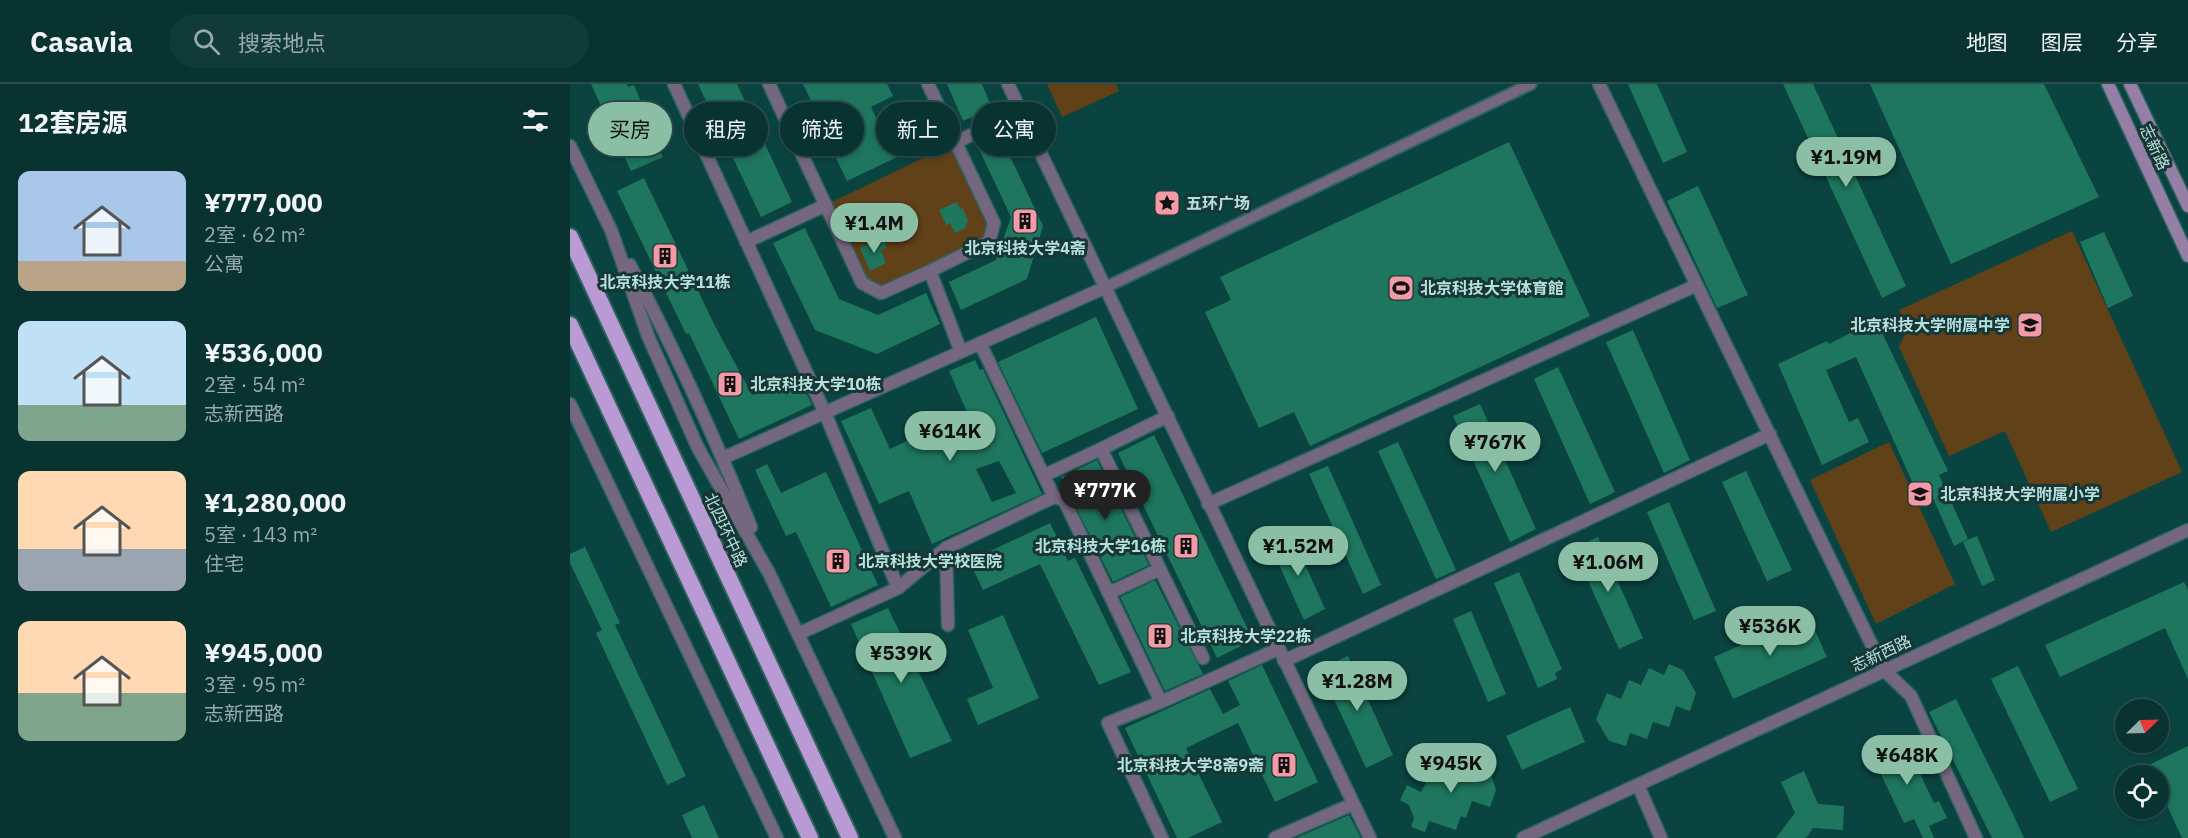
<!DOCTYPE html>
<html lang="zh">
<meta charset="utf-8">
<style>
body{margin:0;font-family:"IBM Plex Sans","Noto Sans SC",sans-serif;background:#113b39;color:#f1f3f6;height:100vh;display:flex;flex-direction:column;font-size:22px;white-space:nowrap}
*{box-sizing:border-box;margin:0}
p{font-size:20px;color:#98aaab}
.icon{flex:none;width:33px;height:33px;fill:none;stroke:currentColor;stroke-width:2;stroke-linecap:round;stroke-linejoin:round}
.map{position:relative;flex:1;overflow:hidden}
.side{display:flex;flex-direction:column;background:#083331;width:570px}
.side>*{flex:none}
.guide{position:absolute;left:18px;top:18px;width:570px;height:54px;display:flex;gap:12px}
.needle{width:39px;rotate:67deg}
.tools{position:absolute;left:1545px;top:615px;display:grid;gap:12px}
.tools a{display:grid;place-items:center;width:54px;height:54px;border-radius:50%;background:#083331;box-shadow:0 3px 9px #0003,0 0 0 2px #294e4d;font-size:30px}
.price{position:absolute;translate:-50% -51px;padding:0 14px;border-radius:21px;background:#8abfa5;color:#111;font-size:20px;line-height:39px;filter:drop-shadow(0 2px 3px #0008)}
.price::after{content:'';position:absolute;left:50%;top:36px;width:18px;height:14px;margin-left:-9px;background:inherit;clip-path:polygon(0 0,100% 0,50% 100%)}
.price.selected{background:#222;color:#fff}
ul{padding:0;list-style:none}
li{display:flex;align-items:center;gap:18px;height:150px;padding:0 18px}
li span{display:grid;place-items:center;flex:none;width:168px;height:120px;border-radius:12px;color:#555}
li>.icon{margin-inline-start:auto}
span .icon{width:72px;height:72px;fill:#fffc;stroke-width:1}
li b{font-size:26px}
h2{display:flex;justify-content:space-between;align-items:center;height:72px;padding:0 18px;font-size:26px}
.pill{padding:0 21px;border-radius:27px;background:#083331;box-shadow:0 3px 9px #0003,0 0 0 2px #294e4d;font-size:21px;line-height:54px}
.pill.selected{background:#8abfa5;color:#111}
header{display:flex;align-items:center;gap:36px;box-sizing:border-box;height:84px;padding:0 30px;background:#083331;border-bottom:2px solid #294e4d}
header strong{font-size:28px}
nav{display:flex;gap:33px;margin-inline-start:auto;font-size:21px}
.search{width:420px;height:54px;background:#113b39;display:flex;align-items:center;gap:15px;box-sizing:border-box;padding:0 21px;border-radius:33px;color:#98aaab;font-size:22px}
main{display:flex;flex:1;min-height:0}
.map>svg:first-child{display:block}
</style>
<header>
<strong>Casavia</strong>
<div class="search"><svg class="icon" aria-label="search" viewBox="0 0 24 24"><circle cx="10" cy="10" r="6"/><path d="M15 15l6 6"/></svg>搜索地点</div>
<nav><a>地图</a><a>图层</a><a>分享</a></nav>
</header>
<main>
<section class="side">
<h2>12套房源<svg class="icon" aria-label="filters" viewBox="0 0 24 24"><path d="M4 7h16M4 17h16"/><circle cx="9" cy="7" r="2"/><circle cx="15" cy="17" r="2"/></svg></h2>
<ul>
<li><span style="background:linear-gradient(#a9c7e8 75%,#b9a48a 0)"><svg class="icon" aria-label="home" viewBox="0 0 24 24"><path d="M3 11l9-7 9 7M6 9v11h12V9"/></svg></span><div><b>¥777,000</b><p>2室 · 62 m²</p><p>公寓</p></div></li>
<li><span style="background:linear-gradient(#bfe0f5 70%,#7fa58c 0)"><svg class="icon" aria-label="home" viewBox="0 0 24 24"><path d="M3 11l9-7 9 7M6 9v11h12V9"/></svg></span><div><b>¥536,000</b><p>2室 · 54 m²</p><p>志新西路</p></div></li>
<li><span style="background:linear-gradient(#ffd9b3 65%,#9aa5b1 0)"><svg class="icon" aria-label="home" viewBox="0 0 24 24"><path d="M3 11l9-7 9 7M6 9v11h12V9"/></svg></span><div><b>¥1,280,000</b><p>5室 · 143 m²</p><p>住宅</p></div></li>
<li><span style="background:linear-gradient(#ffd9b3 60%,#7fa58c 0)"><svg class="icon" aria-label="home" viewBox="0 0 24 24"><path d="M3 11l9-7 9 7M6 9v11h12V9"/></svg></span><div><b>¥945,000</b><p>3室 · 95 m²</p><p>志新西路</p></div></li>
</ul>
</section>
<div class="map">
<svg width="1618" height="754" viewBox="0 0 1618 754">
<rect width="100%" height="100%" fill="#0a4441"/>
<!-- green -->
<path fill="#614118" d="M477,0H546L549,7L492,33Z
M386,58L424,139L419,158L311,209L292,199L256,121Z
M1502,147L1612,388L1481,448L1435,347L1379,372L1329,263L1338,244L1329,226Z
M1319,358L1385,500L1306,540L1240,396Z"/>
<!-- building -->
<path fill="#1e765e" fill-rule="evenodd" d="M21,0H57L58,3L64,1L79,37L75,38L93,73L61,87Z
M128,0H167L222,118L191,133Z
M233,0H317L323,12L301,23L312,46L329,38L342,66L277,97L263,68L281,59L270,36L254,43Z
M377,0H412L422,24L393,37Z
M1058,0H1087L1117,68L1093,79Z
M1213,0H1243L1336,202L1312,214Z
M1300,0H1474L1529,113L1381,180Z
M431,53L473,142L457,195L391,226L379,198L426,176L441,133L408,63Z
M939,58L1020,232L740,362L724,328L689,344L635,228L661,216L650,193Z
M74,94L144,240L182,311L227,290L242,321L169,355L119,249L116,250L47,107Z
M1128,102L1178,211L1147,224L1097,117Z
M387,118L390,125L393,124L398,137L395,144L385,149L380,139L376,141L369,126Z
M270 128a6 6 0 1 1 12 0a6 6 0 1 1-12 0Z
M235,144L269,215L308,231L356,209L370,240L307,270L245,246L203,159Z
M1534,148L1563,212L1538,224L1510,158Z
M313,153L317,163L311,166L316,179L300,187L290,164Z
M526,233L568,325L472,369L428,278Z
M1306,236L1378,387L1369,391L1398,455L1384,462L1356,398L1345,404L1286,273L1256,286L1279,338L1288,334L1299,358L1252,381L1208,280L1257,257L1259,260Z
M1063,246L1120,376L1094,389L1036,258Z
M405,276L410,286L413,285L472,410L362,460L339,407L309,420L271,337L301,324L320,365L397,328L379,287ZM429,377L446,409L422,418L406,385Z
M988,283L1045,408L1020,420L964,295Z
M910,320L966,445L940,458L883,332Z
M584,351L683,556L647,574L548,369Z
M828,358L886,486L866,495L808,367Z
M527,376L579,481L543,498L491,393Z
M197,380L211,409L256,388L308,501L261,523L226,448L216,452L185,386Z
M758,382L811,501L793,510L739,390Z
M1176,387L1222,486L1197,497L1152,398Z
M1099,418L1146,527L1124,536L1077,428Z
M480,439L498,477L505,474L561,588L529,601L470,480L413,506L399,477Z
M722,451L755,525L734,536L700,461Z
M1407,452L1425,496L1412,502L1393,458Z
M1028,453L1073,554L1049,565L1003,464Z
M15,463L50,539L45,541L116,692L97,701L26,549L32,546L0,479V470Z
M949,488L992,585L985,589L987,595L968,604L924,499Z
M585,496L633,590L595,607L550,513Z
M1614,498L1618,506V595L1595,544L1490,593L1475,561Z
M318,524L382,657L340,674L281,540Z
M901,527L936,610L918,618L883,535Z
M433,531L469,614L408,641L397,615L423,604L398,546Z
M1238,531L1257,573L1163,615L1144,573Z
M778,572L823,671L796,684L750,585Z
M1099,580L1113,586L1126,609L1120,627L1106,622L1099,643L1083,638L1077,655L1060,649L1056,662L1039,657L1026,635L1037,609L1051,615L1059,596L1071,601L1079,584L1094,591Z
M692,581L748,698L705,718L668,639L616,664L652,738L618,754H607L555,644L640,605L653,630L670,621L658,597Z
M1448,582L1508,705L1480,718L1421,595Z
M1386,615L1443,730L1454,754H1422L1359,628Z
M1000,623L1015,658L952,686L936,652Z
M1332,652L1364,719L1369,717L1377,734L1359,742L1364,754H1353L1344,735L1334,739L1300,667Z
M1618,662V754H1612L1595,717L1588,720V692H1556Z
M900,671L917,679L926,706L920,723L902,717L896,734L891,732L886,746L859,737L855,748L841,743L844,734L839,721L830,716L837,701L851,708L861,689L869,693L877,676L893,684Z
M1234,687L1248,720L1274,722L1273,746L1243,744L1236,754H1206L1225,729L1211,698Z
M134,721L149,754H122L112,731Z
M779,731L791,754H726Z"/>
<g fill="none" stroke-linecap="round" stroke-linejoin="round">
<!-- pedestrian casing -->
<g stroke="#2c6360" stroke-width="14">
<path id="pedestrian" d="M534,204L961,0"/>
</g>
<!-- minor casing -->
<g stroke="#2c6360" stroke-width="15">
<path id="minor" d="M104,0L255,329L328,504L228,550
M199,0L292,199L311,209L360,187
M358,0L424,139L419,158L360,187L391,268
M438,0C557,252 678,503 800,754
M1029,0L1314,586L1341,612L1406,754
M386,58L451,28
M176,158L256,121
M410,259L484,413L494,416L591,618L708,565
M531,365L598,332
M153,374L534,204
M475,391L531,365L590,485
M638,420L1127,201
M328,504L376,464
M539,509L590,485L633,574
M378,541L376,464L484,413
M714,577L1200,350
M591,618L538,639L592,754
M1068,701L1091,754
M705,754L783,720"/>
</g>
<!-- tertiary casing -->
<g stroke="#2c6360" stroke-width="15">
<path id="tertiary" d="M0,62L41,146L78,252L128,364L199,489L325,754
M60,181C105,266 145,354 181,443
M0,320L207,754
M953,754L1618,446"/>
</g>
<!-- secondary casing -->
<g stroke="#2c6360" stroke-width="15">
<path id="secondary" d="M1538,0L1618,172
M1560,0L1618,122"/>
</g>
<!-- trunk casing -->
<g stroke="#2c6360" stroke-width="20">
<path id="trunk" d="M0,153L280,754
M0,241L240,754"/>
</g>
<!-- pedestrian -->
<use href="#pedestrian" stroke="#756780" stroke-width="10"/>
<!-- minor -->
<use href="#minor" stroke="#756780" stroke-width="12"/>
<!-- tertiary -->
<use href="#tertiary" stroke="#756780" stroke-width="12"/>
<!-- secondary -->
<use href="#secondary" stroke="#967fa7" stroke-width="12"/>
<!-- trunk -->
<use href="#trunk" stroke="#ba9ad2" stroke-width="16"/>
</g>
<!-- icons -->
<defs>
<g id="sight-square" transform="scale(1.35)"><rect x="-9" y="-9" width="18" height="18" rx="4" fill="#f39aa7" stroke="#173635"/><path d="M0-6L1.8-2.2L6-1.7L2.9 1.2L3.7 5.4L0 3.3L-3.7 5.4L-2.9 1.2L-6-1.7L-1.8-2.2Z" fill="#111"/></g>
<g id="building-square" transform="scale(1.35)"><rect x="-9" y="-9" width="18" height="18" rx="4" fill="#f39aa7" stroke="#173635"/><path d="M-4-6H4V6H1V3H-1V6H-4ZM-2.5-4.3h1.7v1.8h-1.7ZM.8-4.3h1.7v1.8H.8ZM-2.5-1h1.7V.8h-1.7ZM.8-1h1.7V.8H.8Z" fill="#111"/></g>
<g id="stadium-square" transform="scale(1.35)"><rect x="-9" y="-9" width="18" height="18" rx="4" fill="#f39aa7" stroke="#173635"/><path d="M0-5a6.5 5 0 1 0 0 10a6.5 5 0 1 0 0-10ZM-3.5-1.8h7v3.6h-7Z" fill="#111"/></g>
<g id="school-square" transform="scale(1.35)"><rect x="-9" y="-9" width="18" height="18" rx="4" fill="#f39aa7" stroke="#173635"/><path d="M0-5L7-2L0 1L-7-2ZM-4 1L0 2.5L4 1V4Q0 6-4 4Z" fill="#111"/></g>
</defs>
<g fill-rule="evenodd">
<use href="#sight-square" x="597" y="119"/>
<use href="#building-square" x="455" y="137"/>
<use href="#building-square" x="95" y="172"/>
<use href="#stadium-square" x="831" y="204"/>
<use href="#school-square" x="1460" y="241"/>
<use href="#building-square" x="160" y="300"/>
<use href="#school-square" x="1350" y="410"/>
<use href="#building-square" x="616" y="462"/>
<use href="#building-square" x="268" y="477"/>
<use href="#building-square" x="590" y="552"/>
<use href="#building-square" x="714" y="681"/>
</g>
<g text-anchor="middle" stroke-width="6" stroke-linejoin="round" paint-order="stroke">
<!-- street labels -->
<g font-size="16" fill="#b4e0dd" stroke="#173635">
<text transform="translate(1585 63) rotate(65)" y="6">志新路</text>
<text transform="translate(156 446) rotate(65)" y="6">北四环中路</text>
<text transform="translate(1311 569) rotate(-25)" y="6">志新西路</text>
</g>
<!-- poi labels -->
<g font-size="16" font-weight="bold" fill="#b4e0dd" stroke="#173635" text-anchor="start">
<text x="616" y="125">五环广场</text>
<text x="455" y="170" text-anchor="middle">北京科技大学4斋</text>
<text x="95" y="204" text-anchor="middle">北京科技大学11栋</text>
<text x="850" y="210">北京科技大学体育館</text>
<text x="1440" y="247" text-anchor="end">北京科技大学附属中学</text>
<text x="180" y="306">北京科技大学10栋</text>
<text x="1370" y="416">北京科技大学附属小学</text>
<text x="596" y="468" text-anchor="end">北京科技大学16栋</text>
<text x="288" y="483">北京科技大学校医院</text>
<text x="610" y="558">北京科技大学22栋</text>
<text x="694" y="687" text-anchor="end">北京科技大学8斋9斋</text>
</g>
</g>
</svg>
<div class="tools">
<a><svg class="needle" viewBox="-14 -14 28 28"><path d="M0-13l5 13h-10z" fill="#e53935"/><path d="M0 13l5-13h-10z" fill="#98aaab"/></svg></a>
<a><svg class="icon" aria-label="locate" viewBox="0 0 24 24"><circle cx="12" cy="12" r="6"/><path d="M12 2v4M12 18v4M2 12h4M18 12h4"/></svg></a>
</div>
<b class="price" style="left:1276px;top:104px">¥1.19M</b>
<b class="price" style="left:304px;top:170px">¥1.4M</b>
<b class="price" style="left:380px;top:378px">¥614K</b>
<b class="price" style="left:925px;top:389px">¥767K</b>
<b class="price selected" style="left:535px;top:437px">¥777K</b>
<b class="price" style="left:728px;top:493px">¥1.52M</b>
<b class="price" style="left:1038px;top:509px">¥1.06M</b>
<b class="price" style="left:1200px;top:573px">¥536K</b>
<b class="price" style="left:331px;top:600px">¥539K</b>
<b class="price" style="left:787px;top:628px">¥1.28M</b>
<b class="price" style="left:1337px;top:702px">¥648K</b>
<b class="price" style="left:881px;top:710px">¥945K</b>
<div class="guide">
<a class="pill selected">买房</a>
<a class="pill">租房</a>
<a class="pill">筛选</a>
<a class="pill">新上</a>
<a class="pill">公寓</a>
</div>
</div>
</main>
